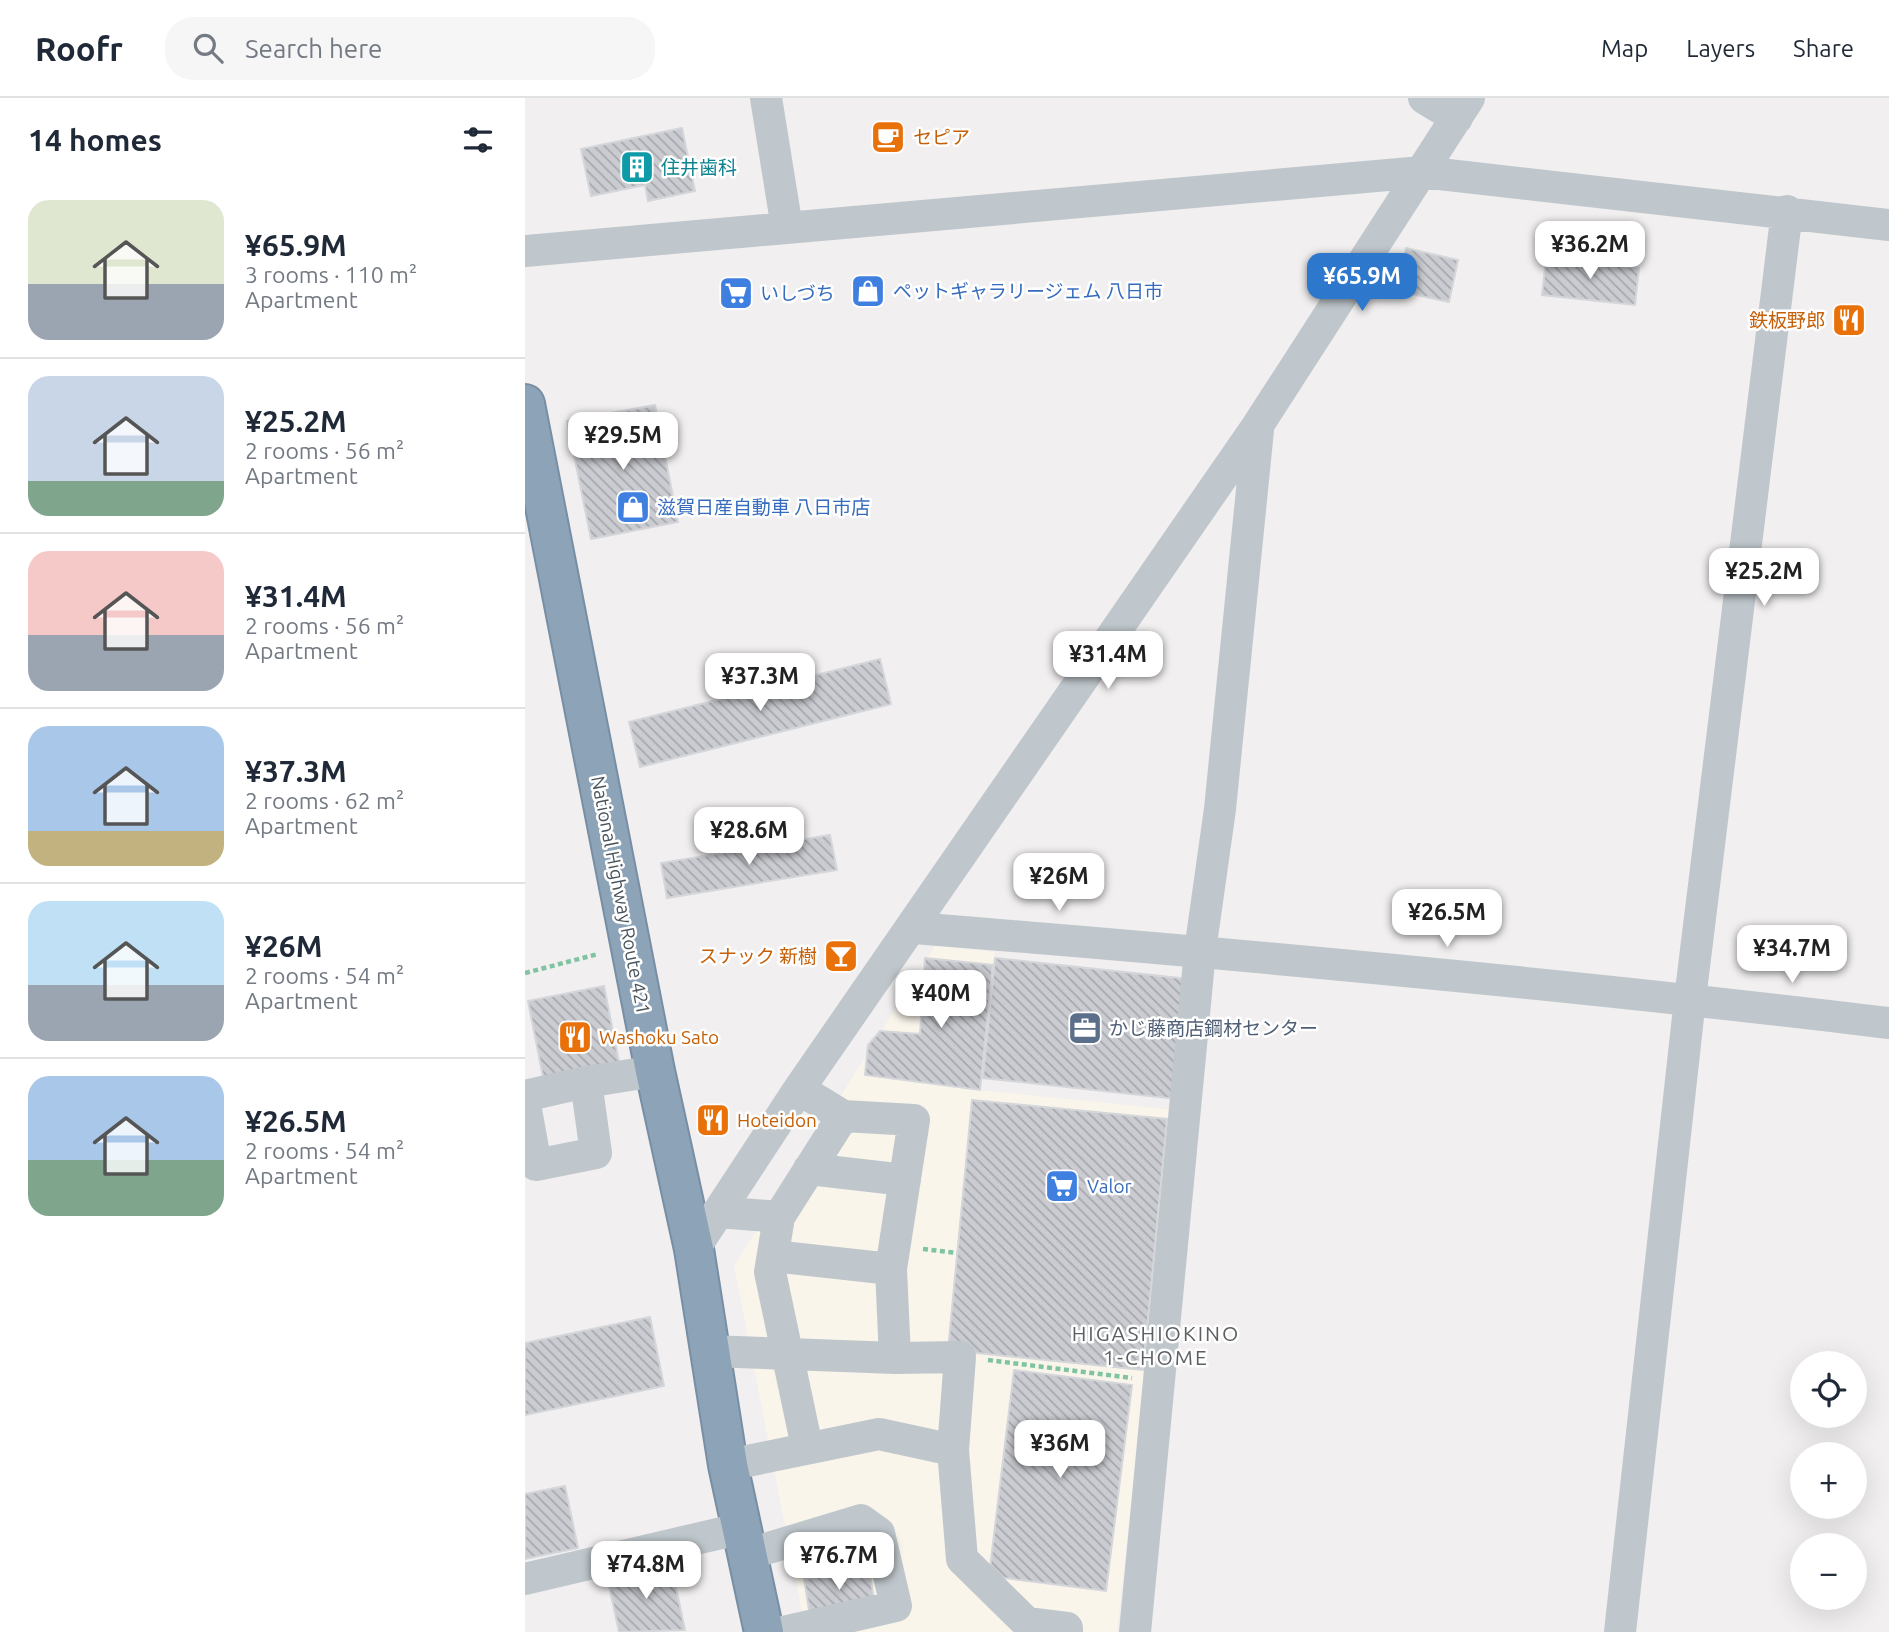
<!DOCTYPE html>
<meta charset="utf-8">
<style>
body{margin:0;font-family:Ubuntu,"Noto Sans JP",sans-serif;background:#f6f6f7;color:#1f2937;height:100vh;display:flex;flex-direction:column;font-size:26px;white-space:nowrap}
*{box-sizing:border-box;margin:0}
p{font-size:23px;color:#747a83}
.icon{flex:none;width:38px;height:38px;fill:none;stroke:currentColor;stroke-width:2;stroke-linecap:round;stroke-linejoin:round}
.map{position:relative;flex:1;overflow:hidden}
.drawer{display:flex;flex-direction:column;background:#fff;width:525px}
.drawer>*{flex:none}
.buttons{position:absolute;left:1265px;top:1253px;display:grid;gap:14px}
.buttons a{display:grid;place-items:center;width:77px;height:77px;border-radius:50%;background:#fff;box-shadow:0 7px 28px #0002;font-size:35px}
.price{position:absolute;translate:-50% -60px;padding:0 16px;border-radius:14px;background:#fff;color:#222;font-size:23px;line-height:46px;filter:drop-shadow(0 2px 4px #0008)}
.price::after{content:'';position:absolute;left:50%;top:42px;width:21px;height:16px;margin-left:-10px;background:inherit;clip-path:polygon(0 0,100% 0,50% 100%)}
.price.selected{background:#2d78cd;color:#fff}
ul{padding:0;list-style:none}
li{display:flex;align-items:center;gap:21px;height:175px;padding:0 28px}
li+li{border-top:2px solid #e0e1e3}
li span{display:grid;place-items:center;flex:none;width:196px;height:140px;border-radius:21px;color:#555}
li>.icon{margin-inline-start:auto}
span .icon{width:84px;height:84px;fill:#fffc;stroke-width:1}
li b{font-size:30px}
h2{display:flex;justify-content:space-between;align-items:center;height:84px;padding:0 28px;font-size:30px}
header{display:flex;align-items:center;gap:42px;box-sizing:border-box;height:98px;padding:0 35px;background:#fff;border-bottom:2px solid #e0e1e3}
header strong{font-size:33px}
nav{display:flex;gap:38px;margin-inline-start:auto;font-size:24px}
.search{width:490px;height:63px;background:#f6f6f7;display:flex;align-items:center;gap:18px;box-sizing:border-box;padding:0 24px;border-radius:28px;color:#747a83;font-size:26px}
main{display:flex;flex:1;min-height:0}
.map>svg:first-child{display:block}
</style>
<header>
<strong>Roofr</strong>
<div class="search"><svg class="icon" aria-label="search" viewBox="0 0 24 24"><circle cx="10" cy="10" r="6"/><path d="M15 15l6 6"/></svg>Search here</div>
<nav><a>Map</a><a>Layers</a><a>Share</a></nav>
</header>
<main>
<section class="drawer">
<h2>14 homes<svg class="icon" aria-label="filters" viewBox="0 0 24 24"><path d="M4 7h16M4 17h16"/><circle cx="9" cy="7" r="2"/><circle cx="15" cy="17" r="2"/></svg></h2>
<ul>
<li><span style="background:linear-gradient(#dfe7d0 60%,#9aa5b1 0)"><svg class="icon" aria-label="home" viewBox="0 0 24 24"><path d="M3 11l9-7 9 7M6 9v11h12V9"/></svg></span><div><b>¥65.9M</b><p>3 rooms · 110 m²</p><p>Apartment</p></div></li>
<li><span style="background:linear-gradient(#c9d6e8 75%,#7fa58c 0)"><svg class="icon" aria-label="home" viewBox="0 0 24 24"><path d="M3 11l9-7 9 7M6 9v11h12V9"/></svg></span><div><b>¥25.2M</b><p>2 rooms · 56 m²</p><p>Apartment</p></div></li>
<li><span style="background:linear-gradient(#f6c9c9 60%,#9aa5b1 0)"><svg class="icon" aria-label="home" viewBox="0 0 24 24"><path d="M3 11l9-7 9 7M6 9v11h12V9"/></svg></span><div><b>¥31.4M</b><p>2 rooms · 56 m²</p><p>Apartment</p></div></li>
<li><span style="background:linear-gradient(#a9c7e8 75%,#c2b280 0)"><svg class="icon" aria-label="home" viewBox="0 0 24 24"><path d="M3 11l9-7 9 7M6 9v11h12V9"/></svg></span><div><b>¥37.3M</b><p>2 rooms · 62 m²</p><p>Apartment</p></div></li>
<li><span style="background:linear-gradient(#bfe0f5 60%,#9aa5b1 0)"><svg class="icon" aria-label="home" viewBox="0 0 24 24"><path d="M3 11l9-7 9 7M6 9v11h12V9"/></svg></span><div><b>¥26M</b><p>2 rooms · 54 m²</p><p>Apartment</p></div></li>
<li><span style="background:linear-gradient(#a9c7e8 60%,#7fa58c 0)"><svg class="icon" aria-label="home" viewBox="0 0 24 24"><path d="M3 11l9-7 9 7M6 9v11h12V9"/></svg></span><div><b>¥26.5M</b><p>2 rooms · 54 m²</p><p>Apartment</p></div></li>
</ul>
</section>
<div class="map">
<svg width="1364" height="1534" viewBox="0 0 1364 1534">
<defs>
<pattern id="building-back-hatch" width="6" height="6" patternUnits="userSpaceOnUse" patternTransform="scale(1.75)"><rect width="6" height="6" fill="#caccd1"/><path d="M-1 5l2 2M0 0l6 6M5-1l2 2" fill="none" stroke="#a6a8ad"/></pattern>
</defs>
<rect width="100%" height="100%" fill="#f1efef"/>
<!-- commercial -->
<path fill="#faf5eb" d="M410,848L470,854L455,992L650,1012L592,1534H281L209,1168Z"/>
<!-- building -->
<path fill="url(#building-back-hatch)" stroke="#d4d6da" stroke-width="2" d="M157,30L170,93L123,103L120,87L66,98L56,51Z
M881,150L933,162L924,204L872,193Z
M1021,160L1114,170L1110,207L1017,197Z
M130,307L153,424L66,441L42,323Z
M355,561L366,606L115,669L104,624Z
M305,737L312,772L142,800L136,765Z
M400,860L468,867L455,992L340,977L343,947L355,933L395,936Z
M470,860L663,881L651,1001L458,980Z
M79,888L96,974L20,989L3,903Z
M447,1002L642,1021L618,1272L423,1252Z
M125,1219L139,1288L0,1317V1245Z
M489,1272L607,1287L581,1493L464,1478Z
M40,1388L53,1450L0,1461V1396Z
M146,1466L160,1532L94,1534L82,1479Z
M344,1471L350,1507L285,1518L279,1481Z"/>
<g fill="none" stroke-linecap="round" stroke-linejoin="round">
<!-- highway casing -->
<g stroke="#788ea4" stroke-width="42">
<path id="highway" d="M0,306L130,973L169,1151L203,1367L239,1534"/>
</g>
<!-- path -->
<path stroke="#7fc4a0" stroke-width="4.5" stroke-dasharray="5 3.5" stroke-linecap="butt" d="M0,875L73,856
M398,1151L432,1155
M463,1262L607,1280"/>
<!-- minor -->
<path stroke="#bfc7cc" stroke-width="32" d="M241,0L262,130
M899,0L932,20
M0,153L897,74L1364,127
M389,830C715,856 1040,886 1364,925
M274,991L318,1018L254,1119L245,1174L282,1349
M0,998L61,984
M0,1006L11,1067L71,1055L61,984L130,973
M318,1018L389,1022L366,1171L370,1260
M284,1071L380,1082
M193,1114L254,1119
M169,1151L274,991L733,327L944,0
M248,1158L366,1171
M185,1253L370,1260L435,1259L428,1352
M203,1367L354,1336L428,1352L437,1461L502,1525L542,1530V1534
M224,1456L336,1422L354,1435L371,1508L258,1534
M0,1481L218,1430
M610,1534L675,853L695,711L733,332
M1095,1534L1165,901L1262,113"/>
<!-- highway -->
<use href="#highway" stroke="#8ca3b8" stroke-width="38"/>
</g>
<!-- icons -->
<defs>
<g id="cafe-square" transform="scale(1.75)"><rect x="-9" y="-9" width="18" height="18" rx="4" fill="#e8710a" stroke="#fff"/><path d="M-5.5-4.5H6V0H3Q3 3.5 0 3.5H-2.5Q-5.5 3.5-5.5 0ZM3-3.2v2h1.7v-2ZM-6 4.5H4V6H-6Z" fill="#fff"/></g>
<g id="building-square" transform="scale(1.75)"><rect x="-9" y="-9" width="18" height="18" rx="4" fill="#0f9aa8" stroke="#fff"/><path d="M-4-6H4V6H1V3H-1V6H-4ZM-2.5-4.3h1.7v1.8h-1.7ZM.8-4.3h1.7v1.8H.8ZM-2.5-1h1.7V.8h-1.7ZM.8-1h1.7V.8H.8Z" fill="#fff"/></g>
<g id="shop-square" transform="scale(1.75)"><rect x="-9" y="-9" width="18" height="18" rx="4" fill="#3f7fe0" stroke="#fff"/><path d="M-5-2.5h2.3a2.7 3.5 0 0 1 5.4 0H5L5.5 6h-11ZM-1.5-2.5h3a1.5 2.3 0 0 0-3 0Z" fill="#fff"/></g>
<g id="supermarket-square" transform="scale(1.75)"><rect x="-9" y="-9" width="18" height="18" rx="4" fill="#3f7fe0" stroke="#fff"/><path d="M-6-5.5h2.5l.6 2H6L4.5 2H-2.5L-4.4-4H-6ZM-1.5 3.2a1.3 1.3 0 1 0 .1 0ZM3 3.2a1.3 1.3 0 1 0 .1 0Z" fill="#fff"/></g>
<g id="restaurant-square" transform="scale(1.75)"><rect x="-9" y="-9" width="18" height="18" rx="4" fill="#e8710a" stroke="#fff"/><path d="M-5-6h1v4h1v-4h1v4h1v-4h1v5L-1.5 .5V6h-2V.5L-5-1ZM5-6V6H3V1.5H1.5Q1.5-4 5-6Z" fill="#fff"/></g>
<g id="bar-square" transform="scale(1.75)"><rect x="-9" y="-9" width="18" height="18" rx="4" fill="#e8710a" stroke="#fff"/><path d="M-6-5H6L.8 .8V4.5H3.5V6h-7V4.5H-.8V.8Z" fill="#fff"/></g>
<g id="office-square" transform="scale(1.75)"><rect x="-9" y="-9" width="18" height="18" rx="4" fill="#5c6f8a" stroke="#fff"/><path d="M-6-3h4V-5.5h4V-3h4V5H-6ZM-1-4.5V-3h2v-1.5ZM-6 0V1H6V0Z" fill="#fff"/></g>
</defs>
<g fill-rule="evenodd">
<use href="#cafe-square" x="363" y="39"/>
<use href="#building-square" x="112" y="69"/>
<use href="#shop-square" x="343" y="193"/>
<use href="#supermarket-square" x="211" y="195"/>
<use href="#restaurant-square" x="1324" y="222"/>
<use href="#shop-square" x="108" y="409"/>
<use href="#bar-square" x="316" y="858"/>
<use href="#office-square" x="560" y="930"/>
<use href="#restaurant-square" x="50" y="939"/>
<use href="#restaurant-square" x="188" y="1022"/>
<use href="#supermarket-square" x="537" y="1088"/>
</g>
<g text-anchor="middle" stroke-width="5" stroke-linejoin="round" paint-order="stroke">
<!-- food labels -->
<g font-size="19" fill="#c56008" stroke="#fff" text-anchor="start">
<text x="388" y="46">セピア</text>
<text x="1300" y="229" text-anchor="end">鉄板野郎</text>
<text x="292" y="865" text-anchor="end">スナック 新樹</text>
<text x="74" y="946">Washoku Sato</text>
<text x="212" y="1029">Hoteidon</text>
</g>
<!-- culture labels -->
<g font-size="19" fill="#0d838f" stroke="#fff" text-anchor="start">
<text x="136" y="76">住井歯科</text>
</g>
<!-- shop labels -->
<g font-size="19" fill="#366cbe" stroke="#fff" text-anchor="start">
<text x="368" y="200">ペットギャラリージェム 八日市</text>
<text x="235" y="202">いしづち</text>
<text x="132" y="416">滋賀日産自動車 八日市店</text>
<text x="562" y="1095">Valor</text>
</g>
<!-- street labels -->
<g font-size="19" fill="#49535b" stroke="#fff">
<text transform="translate(96 797) rotate(79)" y="7">National Highway Route 421</text>
</g>
<!-- service labels -->
<g font-size="19" fill="#4e5e75" stroke="#fff" text-anchor="start">
<text x="584" y="937">かじ藤商店鋼材センター</text>
</g>
<!-- neighbourhood labels -->
<g font-size="21" letter-spacing="2" fill="#5d6063" stroke="#fff">
<text x="631" y="1243">HIGASHIOKINO<tspan x="631" dy="24">1-CHOME</tspan></text>
</g>
</g>
</svg>
<div class="buttons">
<a><svg class="icon" aria-label="locate" viewBox="0 0 24 24"><circle cx="12" cy="12" r="6"/><path d="M12 2v4M12 18v4M2 12h4M18 12h4"/></svg></a>
<a>+</a>
<a>−</a>
</div>
<b class="price" style="left:1065px;top:183px">¥36.2M</b>
<b class="price selected" style="left:837px;top:215px">¥65.9M</b>
<b class="price" style="left:98px;top:374px">¥29.5M</b>
<b class="price" style="left:1239px;top:510px">¥25.2M</b>
<b class="price" style="left:583px;top:593px">¥31.4M</b>
<b class="price" style="left:235px;top:615px">¥37.3M</b>
<b class="price" style="left:224px;top:769px">¥28.6M</b>
<b class="price" style="left:534px;top:815px">¥26M</b>
<b class="price" style="left:922px;top:851px">¥26.5M</b>
<b class="price" style="left:1267px;top:887px">¥34.7M</b>
<b class="price" style="left:416px;top:932px">¥40M</b>
<b class="price" style="left:535px;top:1382px">¥36M</b>
<b class="price" style="left:314px;top:1494px">¥76.7M</b>
<b class="price" style="left:121px;top:1503px">¥74.8M</b>
</div>
</main>
